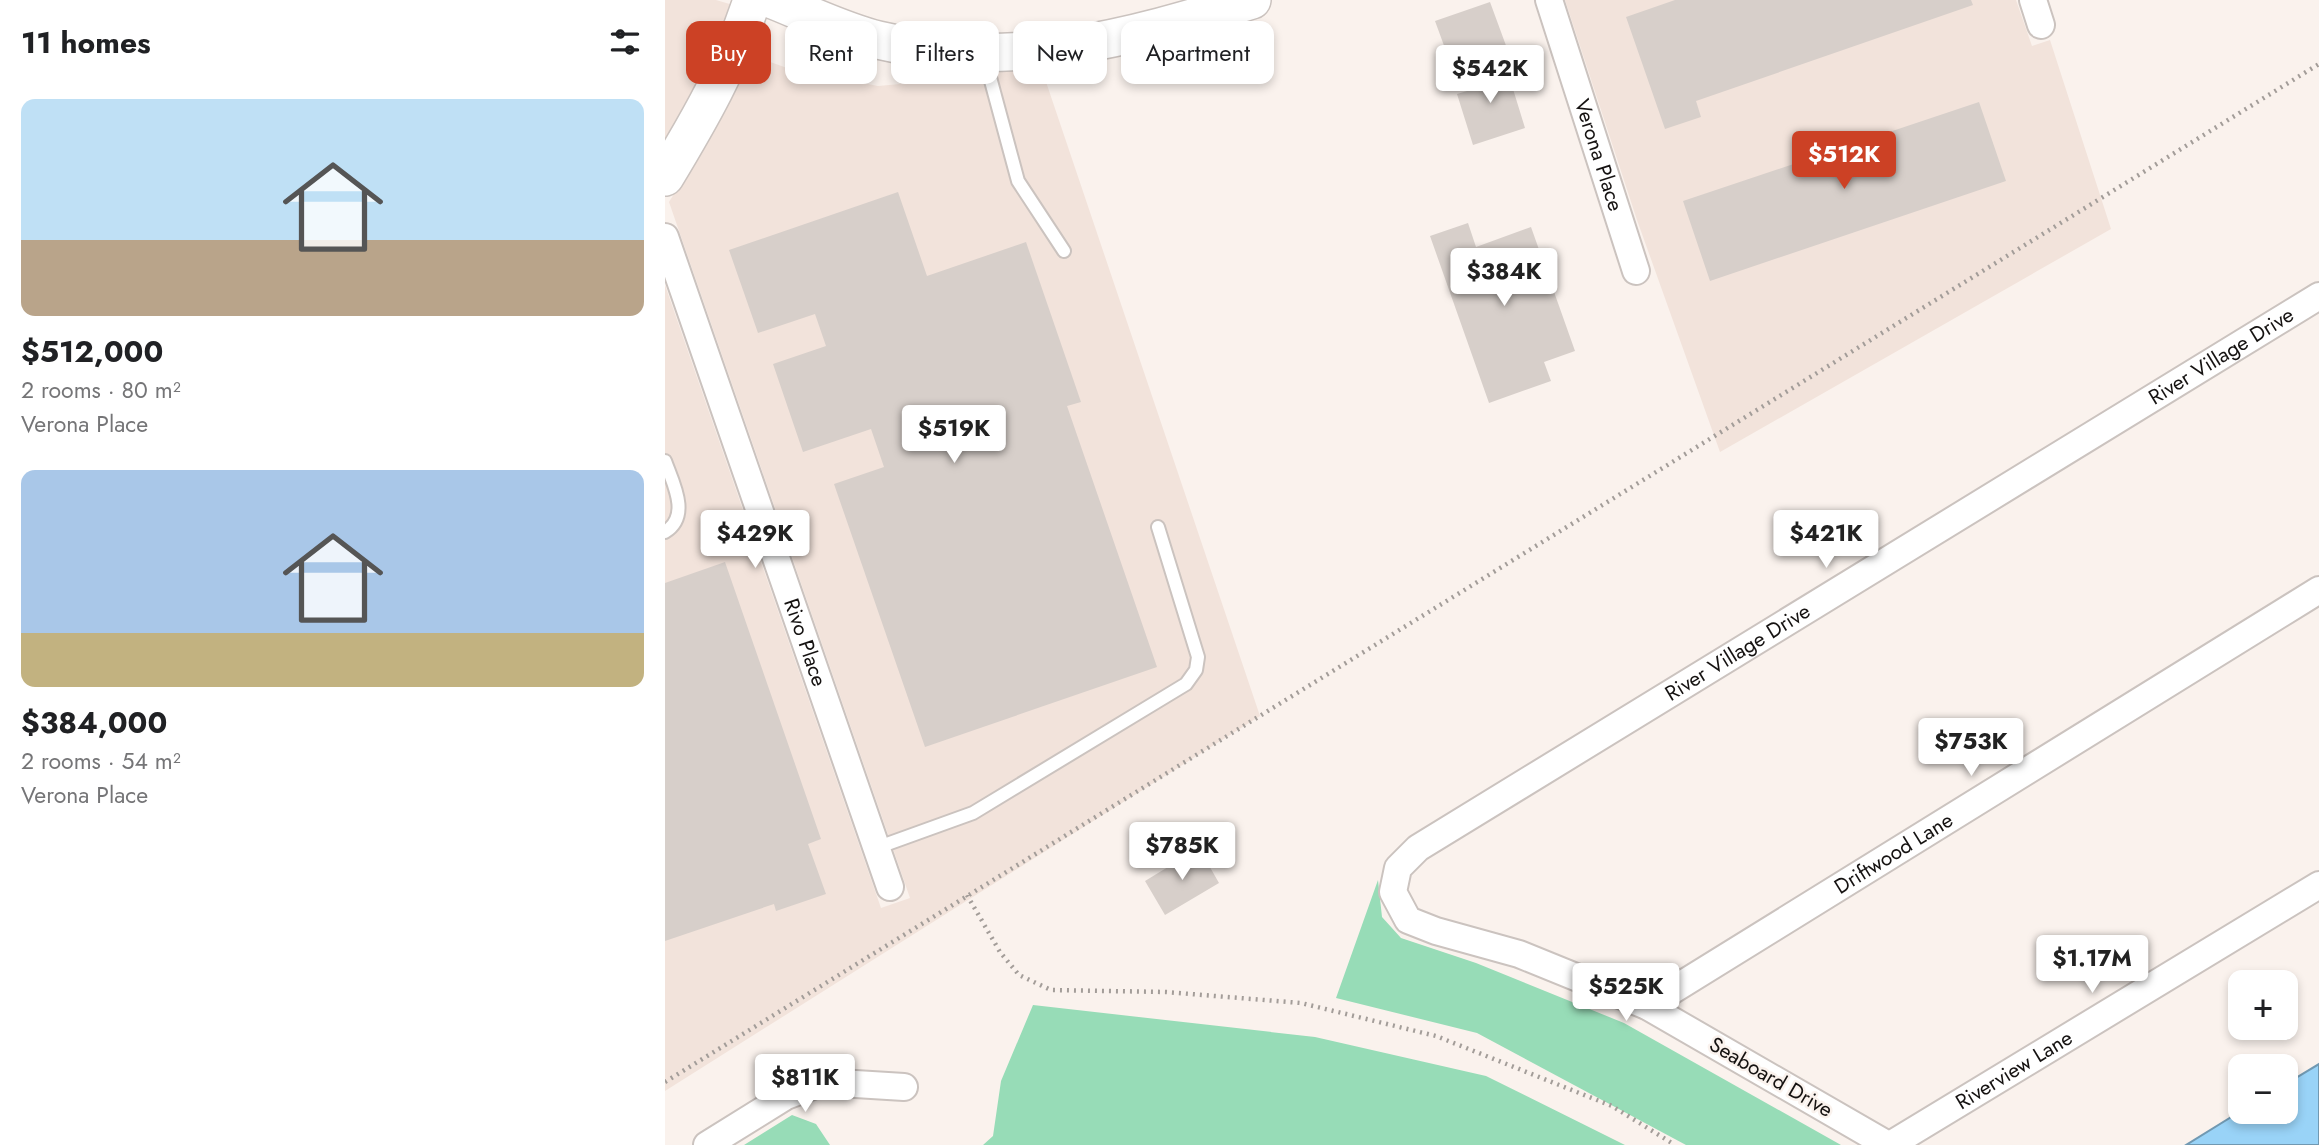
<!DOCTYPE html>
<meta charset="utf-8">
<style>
body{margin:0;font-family:Jost,sans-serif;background:#f2f2f2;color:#202124;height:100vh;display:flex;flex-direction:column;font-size:26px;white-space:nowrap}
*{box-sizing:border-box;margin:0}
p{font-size:23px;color:#757577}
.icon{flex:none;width:38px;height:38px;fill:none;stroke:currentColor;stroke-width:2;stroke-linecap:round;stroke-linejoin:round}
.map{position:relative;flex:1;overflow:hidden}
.sheet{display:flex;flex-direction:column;background:#fff;width:665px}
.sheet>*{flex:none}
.hud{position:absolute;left:21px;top:21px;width:665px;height:63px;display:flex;gap:14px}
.fabs{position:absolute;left:1563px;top:970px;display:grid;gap:14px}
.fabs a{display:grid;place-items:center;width:70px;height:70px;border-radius:14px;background:#fff;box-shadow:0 4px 10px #0003;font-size:35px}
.price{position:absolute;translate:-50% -60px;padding:0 16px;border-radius:7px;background:#fff;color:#222;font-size:23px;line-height:46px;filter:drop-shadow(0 2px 4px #0008)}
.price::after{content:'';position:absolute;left:50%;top:42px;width:21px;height:16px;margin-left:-10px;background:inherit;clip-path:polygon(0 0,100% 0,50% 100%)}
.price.on{background:#cc4125;color:#fff}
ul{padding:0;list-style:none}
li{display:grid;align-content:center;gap:14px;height:371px;padding:0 21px}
li span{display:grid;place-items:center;height:217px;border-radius:14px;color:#555}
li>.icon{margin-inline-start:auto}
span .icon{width:126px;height:126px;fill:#fffc;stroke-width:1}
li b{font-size:30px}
h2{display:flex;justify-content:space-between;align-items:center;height:84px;padding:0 21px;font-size:30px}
.pill{padding:0 24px;border-radius:14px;background:#fff;box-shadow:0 4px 10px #0003;font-size:24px;line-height:63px}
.pill.on{background:#cc4125;color:#fff}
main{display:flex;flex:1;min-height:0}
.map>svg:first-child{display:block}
</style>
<main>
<section class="sheet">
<h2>11 homes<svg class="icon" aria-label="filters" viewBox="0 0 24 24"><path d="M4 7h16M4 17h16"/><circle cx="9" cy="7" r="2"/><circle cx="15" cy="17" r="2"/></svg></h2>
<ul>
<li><span style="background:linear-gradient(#bfe0f5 65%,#b9a48a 0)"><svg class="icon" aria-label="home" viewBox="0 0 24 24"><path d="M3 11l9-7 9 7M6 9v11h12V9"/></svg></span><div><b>$512,000</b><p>2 rooms · 80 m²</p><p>Verona Place</p></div></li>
<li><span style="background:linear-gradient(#a9c7e8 75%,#c2b280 0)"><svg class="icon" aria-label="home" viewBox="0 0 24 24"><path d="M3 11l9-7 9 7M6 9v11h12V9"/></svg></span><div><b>$384,000</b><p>2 rooms · 54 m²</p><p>Verona Place</p></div></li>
</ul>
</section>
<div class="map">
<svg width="1654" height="1145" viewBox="0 0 1654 1145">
<rect width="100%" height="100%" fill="#faf2ed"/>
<!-- built -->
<path fill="#f2e3db" d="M0,0H51L68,5L55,43L0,145Z
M900,0H1351L1367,46L1385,40L1446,229L1055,452L972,220Z
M86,55L122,68L213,86L235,84L228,60L276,68L343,70L376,67L595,716L0,1091V285L216,908L245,898L4,202L56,117Z"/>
<!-- green -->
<path fill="#97dcb7" d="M713,880L717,917L736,938L811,963L959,1023L1176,1145H1021L812,1033L671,998Z
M368,1005L650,1037L821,1076L960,1145H318L328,1136L336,1081Z
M127,1115L151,1124L165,1145H79Z"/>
<!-- water -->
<path fill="#99d3f7" stroke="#7199b2" stroke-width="2" d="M1654,1064V1145H1521L1576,1111H1620L1621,1084Z"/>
<!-- building -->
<path fill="#d7cfca" d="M1010,0H1306L1308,5L1031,101L1036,117L1000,129L961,17Z
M825,2L843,51L803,65L799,57L785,62L770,21Z
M840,63L860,128L808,145L792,94L802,91L797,76Z
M1314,102L1341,181L1045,281L1018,201Z
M233,192L262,276L361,242L416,402L402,406L492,667L260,747L169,484L219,467L206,429L138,452L108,364L161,346L150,314L93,333L64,250Z
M803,223L811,247L866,227L910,351L879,362L886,381L824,403L765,236Z
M60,562L156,839L143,844L161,894L111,911L109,904L0,941V583Z
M534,848L554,883L500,915L480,881Z"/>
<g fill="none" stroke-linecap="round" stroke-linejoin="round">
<!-- lane casing -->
<g stroke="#cbc3bf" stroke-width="16">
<path id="lane" d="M319,55L353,181L399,251
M0,461C8,483 26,516 0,532
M211,848L308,813L521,684L531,670L533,657L493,527"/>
</g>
<!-- street casing -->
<g stroke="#cbc3bf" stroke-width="30">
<g id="street">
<path id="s1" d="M884,0L971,271"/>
<path d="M1368,0L1376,25"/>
<path id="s2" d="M0,237L225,887"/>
<path id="s3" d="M982,1006L1654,590"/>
<path d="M42,1145L121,1096L158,1082L239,1087"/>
<path id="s4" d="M1223,1145L982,1006L854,954L771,931L743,920L728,892L733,868L753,848L1654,296"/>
<path id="s5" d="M1225,1145L1654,885"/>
</g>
</g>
<!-- secondary casing -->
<g stroke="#cbc3bf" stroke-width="40">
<path id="secondary" d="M108,0C143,14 177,31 213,40C343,72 464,38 587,0
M0,177C35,119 66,65 87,0"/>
</g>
<!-- path -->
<path stroke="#a39d99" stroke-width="4.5" stroke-dasharray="2 5" stroke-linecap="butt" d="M302,895L335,952L354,975L386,990L501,992L636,1003L771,1036L947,1106L1010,1145
M0,1082L1654,64"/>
<!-- lane -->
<use href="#lane" stroke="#fff" stroke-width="12"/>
<!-- street -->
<use href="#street" stroke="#fff" stroke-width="26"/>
<!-- secondary -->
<use href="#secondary" stroke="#fff" stroke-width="37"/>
</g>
<g text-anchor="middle" stroke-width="5" stroke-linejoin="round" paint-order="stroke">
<!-- street labels -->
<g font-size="21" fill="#151211" stroke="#faf2ed">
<text dy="7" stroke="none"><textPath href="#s1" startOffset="163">Verona Place</textPath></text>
<text dy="7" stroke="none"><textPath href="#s4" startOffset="1559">River Village Drive</textPath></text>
<text dy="7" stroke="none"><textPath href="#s2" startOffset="429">Rivo Place</textPath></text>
<text dy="7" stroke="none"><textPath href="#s4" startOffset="992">River Village Drive</textPath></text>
<text dy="7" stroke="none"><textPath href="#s3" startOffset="290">Driftwood Lane</textPath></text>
<text dy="7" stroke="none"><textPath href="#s5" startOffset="145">Riverview Lane</textPath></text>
<text transform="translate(1106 1077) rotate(30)" y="7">Seaboard Drive</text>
</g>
</g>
</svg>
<div class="fabs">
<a>+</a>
<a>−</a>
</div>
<b class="price" style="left:825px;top:105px">$542K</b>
<b class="price on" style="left:1179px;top:191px">$512K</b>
<b class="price" style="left:839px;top:308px">$384K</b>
<b class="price" style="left:289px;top:465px">$519K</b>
<b class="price" style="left:90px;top:570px">$429K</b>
<b class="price" style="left:1161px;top:570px">$421K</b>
<b class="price" style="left:1306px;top:778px">$753K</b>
<b class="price" style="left:517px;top:882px">$785K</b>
<b class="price" style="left:1427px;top:995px">$1.17M</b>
<b class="price" style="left:961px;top:1023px">$525K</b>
<b class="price" style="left:140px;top:1114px">$811K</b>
<div class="hud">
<a class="pill on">Buy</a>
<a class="pill">Rent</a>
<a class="pill">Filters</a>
<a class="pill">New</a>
<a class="pill">Apartment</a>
</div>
</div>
</main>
